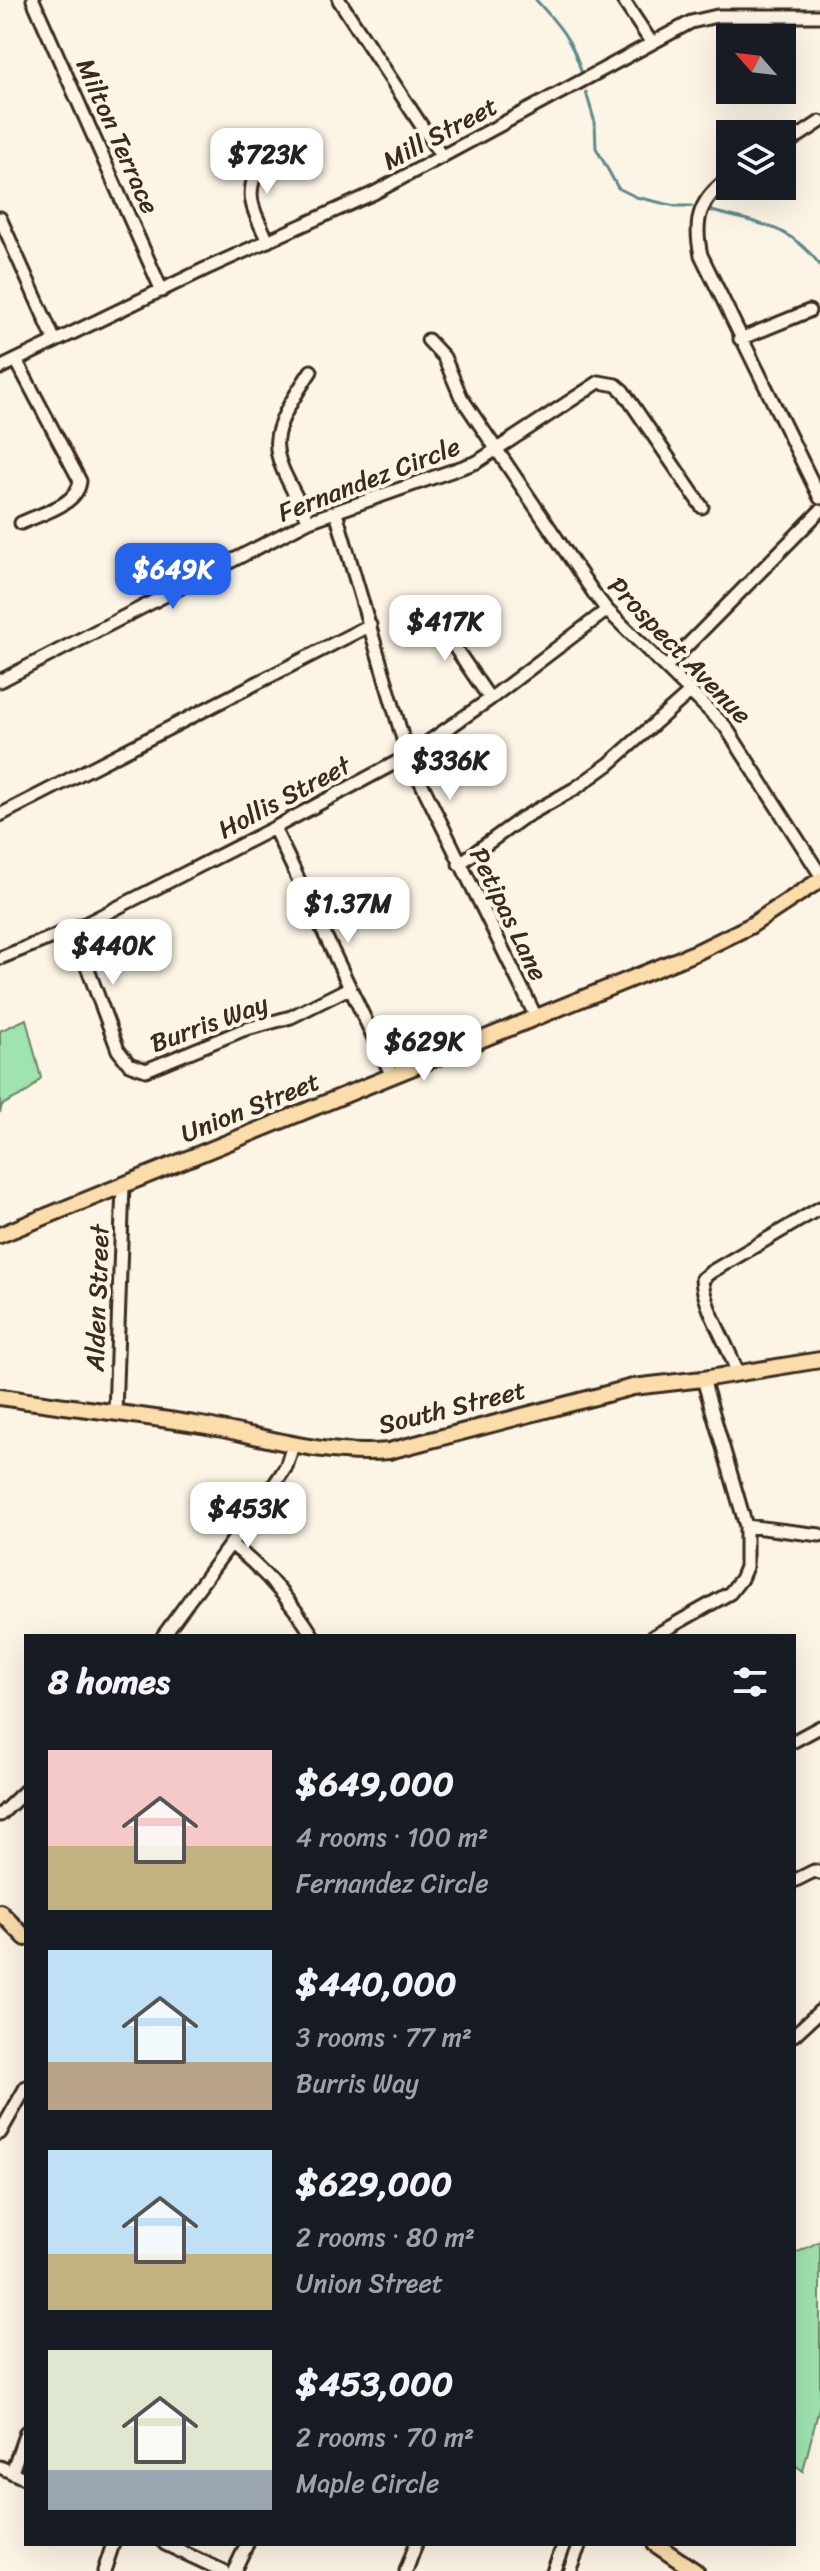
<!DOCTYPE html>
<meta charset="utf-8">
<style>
body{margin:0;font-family:Sriracha,sans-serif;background:#242831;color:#f1f3f6;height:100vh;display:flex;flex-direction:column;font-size:30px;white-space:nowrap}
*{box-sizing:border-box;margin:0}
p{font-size:26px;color:#9ea1a6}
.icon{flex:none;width:44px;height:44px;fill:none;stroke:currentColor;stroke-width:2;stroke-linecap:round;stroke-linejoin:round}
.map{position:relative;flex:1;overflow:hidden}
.details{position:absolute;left:24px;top:1634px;width:772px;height:912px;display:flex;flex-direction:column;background:#171b24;border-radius:0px;box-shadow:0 8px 32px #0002}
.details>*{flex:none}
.needle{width:52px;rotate:298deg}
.buttons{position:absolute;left:716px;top:24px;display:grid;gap:16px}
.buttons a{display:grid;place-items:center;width:80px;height:80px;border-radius:0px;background:#171b24;box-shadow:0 8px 32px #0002;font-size:40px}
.price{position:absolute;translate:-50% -68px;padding:0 18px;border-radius:16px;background:#fff;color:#222;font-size:26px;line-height:52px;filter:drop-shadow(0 2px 4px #0008)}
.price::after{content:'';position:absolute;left:50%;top:48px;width:24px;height:18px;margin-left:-12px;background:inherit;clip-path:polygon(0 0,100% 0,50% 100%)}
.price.active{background:#2563eb;color:#fff}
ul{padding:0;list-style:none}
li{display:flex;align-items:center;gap:24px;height:200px;padding:0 24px}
li span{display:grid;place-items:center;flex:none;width:224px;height:160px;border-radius:0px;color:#555}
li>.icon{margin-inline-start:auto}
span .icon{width:96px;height:96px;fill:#fffc;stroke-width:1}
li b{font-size:34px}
h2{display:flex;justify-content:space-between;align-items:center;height:96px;padding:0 24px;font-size:34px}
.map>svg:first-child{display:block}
</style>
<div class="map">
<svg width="820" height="2571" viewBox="0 0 820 2571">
<rect width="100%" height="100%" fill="#fcf5e5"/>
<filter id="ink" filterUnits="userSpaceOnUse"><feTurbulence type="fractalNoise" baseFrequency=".0125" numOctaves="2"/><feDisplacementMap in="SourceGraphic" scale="16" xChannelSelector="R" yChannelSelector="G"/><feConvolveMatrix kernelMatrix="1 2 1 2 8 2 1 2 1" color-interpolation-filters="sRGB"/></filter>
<g filter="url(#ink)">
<!-- green -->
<path fill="#9fe3af" stroke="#6d8666" stroke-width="2" d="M26,1019L41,1078L29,1091L2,1105L0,1113V1031Z
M820,2241V2404L803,2471L794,2464V2254Z"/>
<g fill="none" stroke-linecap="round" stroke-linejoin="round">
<!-- stream -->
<path stroke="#5f8989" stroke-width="3" d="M536,0C557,23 573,41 581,71
M586,92L595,123L596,148L618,188L636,197L675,206H692
M712,211C759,224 789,224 820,265"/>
<!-- minor casing -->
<g stroke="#3b2a1e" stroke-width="17">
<path id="minor" d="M33,0L162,291
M339,0L442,157
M623,0L651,42
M782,147L820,122
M730,177C700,199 693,219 701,255L820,498
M0,218L55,341
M268,241C247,198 244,192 268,149
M740,339L809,311
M428,340L444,357L461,397L593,592L607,610L725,726L820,874
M16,360L80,481C78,505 40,514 21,523
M0,368L205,269L374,193L691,22L717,16H820
M336,513L408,756L536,1017
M309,521C269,445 262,445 311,371
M428,608L490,699
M666,667L820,511
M0,681L309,521L477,462L599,382L616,385L623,391L702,507
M0,815L370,625
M274,828L392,1076
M459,864L521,819L576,788L609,764L690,692
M73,929L118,1050L129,1064L146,1070L243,1030L291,1017L349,988
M0,958L85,924L274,828L408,756L490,699L607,610
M737,1372C728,1344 703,1307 702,1279L711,1272L820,1208
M115,1413L123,1185
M746,1526L820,1535
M231,1544C264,1570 291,1601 313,1636
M163,1636L276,1482L286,1467L293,1445
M654,1636L730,1593L741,1579L746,1567V1526L703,1379
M794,1741L820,1727
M0,1815L26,1790
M794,1881L814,1871L820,1873
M794,2035L820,2011
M0,2133L26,2087
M0,2467L26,2479
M12,2472L26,2432
M165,2544L223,2571
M104,2571L113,2544
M234,2571L247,2544
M406,2571L416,2544
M553,2571L564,2544
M569,2571L580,2544"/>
</g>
<!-- major casing -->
<g stroke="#3b2a1e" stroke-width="20">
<path id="major" d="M0,1235L697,952L750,926L820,880
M0,1397C67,1407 134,1414 201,1425C264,1436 323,1457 389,1451L633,1387L703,1379L820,1360
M0,1912L26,1938
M655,2544L695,2571"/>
</g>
<!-- minor -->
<use href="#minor" stroke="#fcf5e5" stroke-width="11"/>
<!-- major -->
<use href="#major" stroke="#fbddab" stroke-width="14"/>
</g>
</g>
<g text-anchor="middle" stroke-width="8" stroke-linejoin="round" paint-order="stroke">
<!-- street labels -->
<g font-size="26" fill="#3b2a1e" stroke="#fcf5e5">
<text transform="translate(440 133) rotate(-28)" y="9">Mill Street</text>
<text transform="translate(118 136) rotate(66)" y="9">Milton Terrace</text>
<text transform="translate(369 479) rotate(-21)" y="9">Fernandez Circle</text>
<text transform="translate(680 650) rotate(46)" y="9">Prospect Avenue</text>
<text transform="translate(284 797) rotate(-28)" y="9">Hollis Street</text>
<text transform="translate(509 914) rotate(64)" y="9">Petipas Lane</text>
<text transform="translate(209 1023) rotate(-20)" y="9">Burris Way</text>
<text transform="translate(250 1107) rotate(-22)" y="9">Union Street</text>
<text transform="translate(97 1298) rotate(-88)" y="9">Alden Street</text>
<text transform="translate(452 1407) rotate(-14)" y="9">South Street</text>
</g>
</g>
</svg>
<div class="buttons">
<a><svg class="needle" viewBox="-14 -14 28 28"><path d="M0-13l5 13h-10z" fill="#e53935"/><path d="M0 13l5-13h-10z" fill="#9ea1a6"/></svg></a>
<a><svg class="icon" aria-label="layers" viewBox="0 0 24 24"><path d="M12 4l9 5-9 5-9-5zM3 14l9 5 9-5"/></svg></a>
</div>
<b class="price" style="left:267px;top:196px">$723K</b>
<b class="price active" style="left:173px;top:611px">$649K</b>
<b class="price" style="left:445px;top:663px">$417K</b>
<b class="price" style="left:450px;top:802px">$336K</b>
<b class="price" style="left:348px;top:945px">$1.37M</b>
<b class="price" style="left:113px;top:987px">$440K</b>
<b class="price" style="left:424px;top:1083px">$629K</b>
<b class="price" style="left:248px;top:1550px">$453K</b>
<section class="details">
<h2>8 homes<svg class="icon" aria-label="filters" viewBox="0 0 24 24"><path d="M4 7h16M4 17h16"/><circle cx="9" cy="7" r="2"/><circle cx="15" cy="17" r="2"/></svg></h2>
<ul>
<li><span style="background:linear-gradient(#f6c9c9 60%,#c2b280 0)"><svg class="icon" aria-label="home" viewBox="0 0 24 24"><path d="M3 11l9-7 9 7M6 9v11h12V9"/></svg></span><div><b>$649,000</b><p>4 rooms · 100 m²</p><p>Fernandez Circle</p></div></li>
<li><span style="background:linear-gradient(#bfe0f5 70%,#b9a48a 0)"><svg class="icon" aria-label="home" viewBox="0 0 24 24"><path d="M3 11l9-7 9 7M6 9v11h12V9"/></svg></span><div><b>$440,000</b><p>3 rooms · 77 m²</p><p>Burris Way</p></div></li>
<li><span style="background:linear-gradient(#bfe0f5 65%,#c2b280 0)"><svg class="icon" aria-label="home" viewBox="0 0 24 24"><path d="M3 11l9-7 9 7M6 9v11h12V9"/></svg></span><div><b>$629,000</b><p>2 rooms · 80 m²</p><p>Union Street</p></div></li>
<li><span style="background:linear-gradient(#dfe7d0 75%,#9aa5b1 0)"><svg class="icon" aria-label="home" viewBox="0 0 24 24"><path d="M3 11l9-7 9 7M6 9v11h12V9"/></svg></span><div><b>$453,000</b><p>2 rooms · 70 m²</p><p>Maple Circle</p></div></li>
</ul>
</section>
</div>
